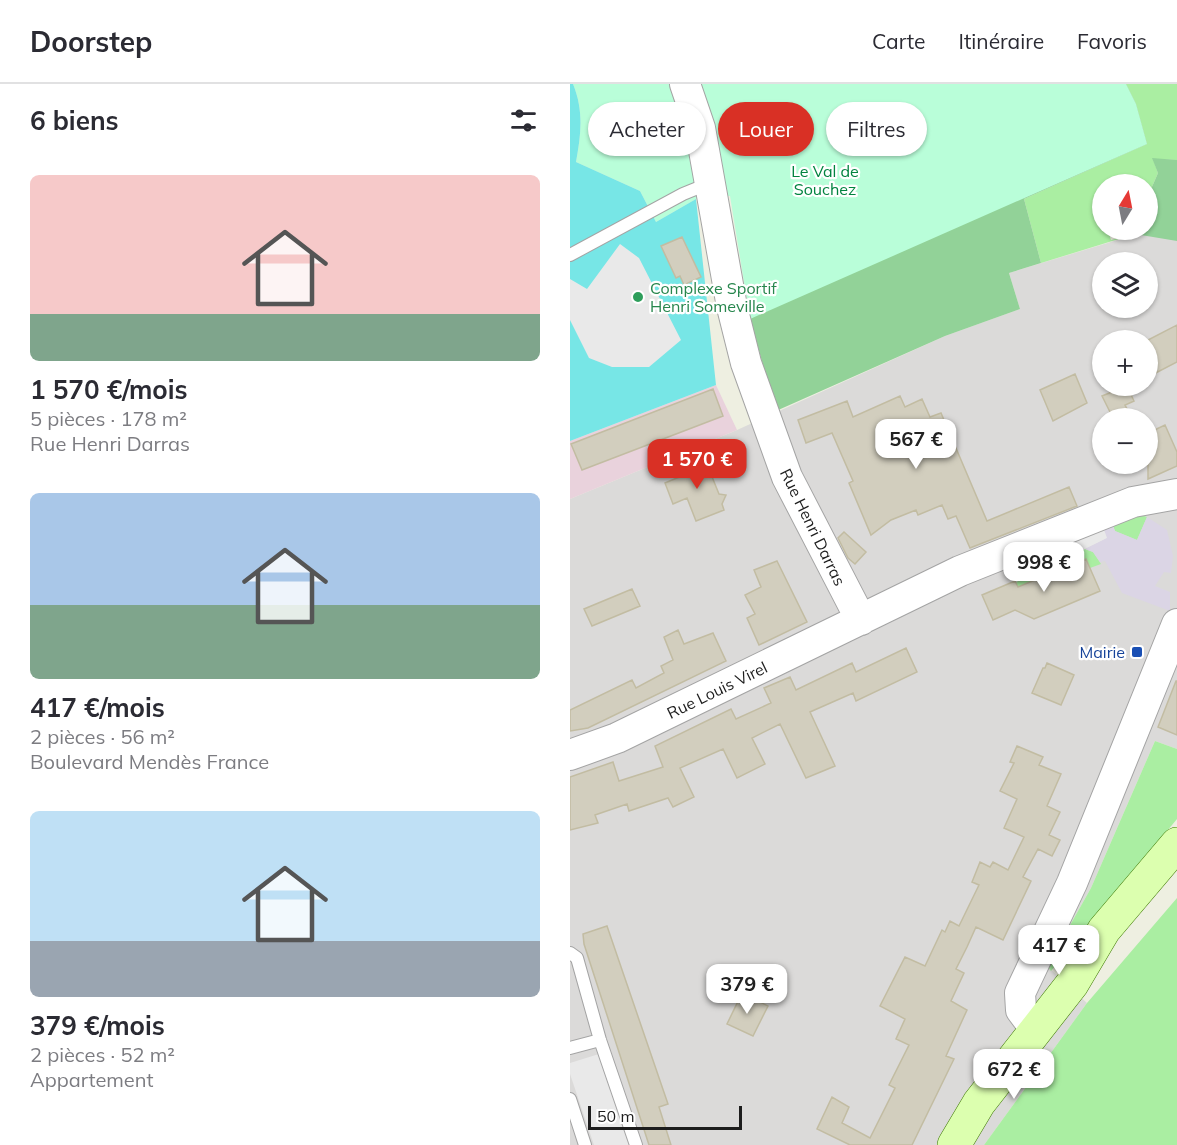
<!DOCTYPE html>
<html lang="fr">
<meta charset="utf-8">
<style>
body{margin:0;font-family:Mulish,sans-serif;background:#f2f2f3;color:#2b2b33;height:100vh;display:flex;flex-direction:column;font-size:22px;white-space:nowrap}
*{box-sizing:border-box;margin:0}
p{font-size:20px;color:#7c7c81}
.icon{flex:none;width:33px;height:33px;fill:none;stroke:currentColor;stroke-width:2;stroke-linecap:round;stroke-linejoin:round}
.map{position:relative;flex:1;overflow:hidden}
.sheet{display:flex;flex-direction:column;background:#fff;width:570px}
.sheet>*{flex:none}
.top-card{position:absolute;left:18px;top:18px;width:498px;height:54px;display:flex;gap:12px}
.needle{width:39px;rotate:10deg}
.controls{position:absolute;left:522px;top:90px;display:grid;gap:12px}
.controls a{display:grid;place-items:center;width:66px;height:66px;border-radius:50%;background:#fff;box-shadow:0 2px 4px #0004;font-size:30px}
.scale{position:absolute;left:18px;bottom:15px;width:154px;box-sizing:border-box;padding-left:6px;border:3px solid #1d1d1d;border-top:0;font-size:16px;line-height:21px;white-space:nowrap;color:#1d1d1d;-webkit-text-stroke:4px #fff;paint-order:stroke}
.price{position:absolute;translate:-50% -51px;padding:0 14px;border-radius:12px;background:#fff;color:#222;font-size:20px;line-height:39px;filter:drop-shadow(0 2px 3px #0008)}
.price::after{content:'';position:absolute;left:50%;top:36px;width:18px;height:14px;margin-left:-9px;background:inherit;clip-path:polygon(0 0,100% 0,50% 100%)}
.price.on{background:#d93025;color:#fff}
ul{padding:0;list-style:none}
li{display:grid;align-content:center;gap:12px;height:318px;padding:0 30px}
li span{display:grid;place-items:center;height:186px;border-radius:9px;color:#555}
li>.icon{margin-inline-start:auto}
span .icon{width:108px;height:108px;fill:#fffc;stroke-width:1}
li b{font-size:26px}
h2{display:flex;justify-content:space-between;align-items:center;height:72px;padding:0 30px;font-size:26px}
.pill{padding:0 21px;border-radius:27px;background:#fff;box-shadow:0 2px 4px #0004;font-size:21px;line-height:54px}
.pill.on{background:#d93025;color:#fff}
header{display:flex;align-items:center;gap:36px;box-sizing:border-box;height:84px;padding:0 30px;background:#fff;border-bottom:2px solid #e1e1e2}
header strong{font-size:28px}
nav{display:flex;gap:33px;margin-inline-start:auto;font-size:21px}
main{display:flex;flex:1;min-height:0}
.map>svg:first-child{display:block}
</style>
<header>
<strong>Doorstep</strong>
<nav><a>Carte</a><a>Itinéraire</a><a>Favoris</a></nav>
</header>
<main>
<section class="sheet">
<h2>6 biens<svg class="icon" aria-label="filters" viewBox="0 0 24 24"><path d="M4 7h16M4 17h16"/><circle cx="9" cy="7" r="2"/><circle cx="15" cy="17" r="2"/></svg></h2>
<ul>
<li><span style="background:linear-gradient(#f6c9c9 75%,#7fa58c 0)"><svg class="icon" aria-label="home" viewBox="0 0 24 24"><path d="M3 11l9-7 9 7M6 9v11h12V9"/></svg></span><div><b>1 570 €/mois</b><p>5 pièces · 178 m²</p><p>Rue Henri Darras</p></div></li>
<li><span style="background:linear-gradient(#a9c7e8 60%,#7fa58c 0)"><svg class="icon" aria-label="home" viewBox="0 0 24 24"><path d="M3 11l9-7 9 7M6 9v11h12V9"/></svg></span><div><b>417 €/mois</b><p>2 pièces · 56 m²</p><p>Boulevard Mendès France</p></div></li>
<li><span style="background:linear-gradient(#bfe0f5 70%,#9aa5b1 0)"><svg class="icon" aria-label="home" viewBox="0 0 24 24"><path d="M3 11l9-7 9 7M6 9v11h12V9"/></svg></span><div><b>379 €/mois</b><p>2 pièces · 52 m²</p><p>Appartement</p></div></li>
</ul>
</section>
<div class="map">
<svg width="607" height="1061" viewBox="0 0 607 1061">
<rect width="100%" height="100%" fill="#eeefe1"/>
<!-- residential -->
<path fill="#dbdad9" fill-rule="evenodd" d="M556,0H607V665L585,657L521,804L477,882L517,919L414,1061H0V415L167,346L375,252L450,225L439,189L603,139L566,20ZM532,178H578V224H532ZM532,256H578V302H532ZM532,334H578V380H532Z"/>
<!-- industrial -->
<path fill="#e9d2dc" d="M146,301L167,346L0,415V357Z"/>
<!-- grass -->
<path fill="#aaeea2" d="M556,0H607V76L583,75L588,89L578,112V100H532V146H538L541,156L565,150L471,179L454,115L577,60L566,20Z
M565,429L577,433L567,456L545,447L540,433Z
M515,465L523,468L531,480L520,484L516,475L455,500L449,506L446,498Z
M585,657L607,665V735L481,887L477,882L521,804Z
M607,814V1061H414L517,919Z"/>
<!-- forest -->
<path fill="#92d298" d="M556,0L566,20L577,60L454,115L471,179L439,189L450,225L375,252L206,327L180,235Z
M582,74L607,76V157L565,150L563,146H578V112L588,89Z"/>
<!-- park -->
<path fill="#b9fed9" d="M3,0H556L566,20L577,60L180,235L160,112L126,115L86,138L70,107L6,78C11,50 14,27 3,0Z"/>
<!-- pitch -->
<path fill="#77e6e6" d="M0,0H3C14,27 11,50 6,78L70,107L86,138L126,115L146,301L0,357Z"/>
<!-- parking -->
<path fill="#e9e9e9" d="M50,160L69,174L111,256L79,283H42L19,274L0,236V195L17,205Z
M531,437L538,454L446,498L440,483Z
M29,970L59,1061H24L0,990V979Z"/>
<!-- plaza -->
<path fill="#dbd5e5" d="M540,433L545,447L567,456L577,433L597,446L603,472L601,489L594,488L585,502L600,508V527L552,509L535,477L530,478L523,468L515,465L537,454L531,437Z"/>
<!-- building -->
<path fill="#d2cebe" stroke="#c2bca2" stroke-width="1.5" d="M112,153L131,193L114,201L110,192L106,194L91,162Z
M607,241V278L578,293V256Z
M505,290L517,319L483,337L470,306Z
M557,302L564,317L555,321L562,334H543L532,312Z
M143,305L153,332L12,386L1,360Z
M330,312L335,323L352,315L360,333L371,329L417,437L499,403L507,422L400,464L386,432L378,435L372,421L348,431L346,426L321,436L301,451L279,399L283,397L262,349L236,359L228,336L277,317L283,333Z
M595,341L607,368V382L578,395V349Z
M134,373L149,410L156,411L152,420L154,426L126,437L117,414L103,420L95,399L119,389L116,381Z
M274,448L296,468L285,480L278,474L268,454Z
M516,475L530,507L464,535L445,526L423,536L412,511L445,497L448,503Z
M207,477L237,538L189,561L177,534L185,530L175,511L191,503L184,486Z
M62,505L70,522L22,542L14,525Z
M108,546L114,560L143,549L156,577L18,644L0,647V626L62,596L66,604L94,589L91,582L103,576L94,553Z
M336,564L347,588L286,617L283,609L240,628L265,682L236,694L210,640L182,654L195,680L167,694L153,665L110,684L124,713L103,723L98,714L59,727L57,720L25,731L28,739L0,746V693L43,678L49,697L93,683L85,662L161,625L166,635L201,619L194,604L220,593L226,606L282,579L286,588Z
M477,579L504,591L491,621L462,609L473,584H475Z
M606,597H607V651L588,643Z
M447,662L473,673L469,681L491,690L477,722L490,728L479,751L490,756L482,772L468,765L453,793L461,797L433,856L406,843L397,863L386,885L394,889L381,917L397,926L376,972L384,975L342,1061H280L247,1045L262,1013L279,1023L272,1039L300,1054L325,1004L319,1001L339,961L326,955L335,935L310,922L335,873L355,882L372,846L375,848L380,837L389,842L409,801L402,798L410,778L420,783L423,778L438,786L454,753L434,744L447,715L430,707L444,679L440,678Z
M37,842L98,1020L89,1023L101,1061H79L14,860L13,850Z
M172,909L198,922L183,952L157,940Z"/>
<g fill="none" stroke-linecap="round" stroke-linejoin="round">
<!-- service casing -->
<g stroke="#a4a4a4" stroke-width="14">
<path id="service" d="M0,171L113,110L140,99
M0,869L7,874L30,956L66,1061
M0,964L30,956
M0,1015L15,1061"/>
</g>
<!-- tertiary casing -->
<g stroke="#a4a4a4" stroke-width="32">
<path id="tertiary" d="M115,0L130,44L162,223L176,279L217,393L291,536
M0,671L47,654L390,487L563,418L607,410
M466,946L451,926L450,909L502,799L607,540"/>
</g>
<!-- secondary casing -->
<g stroke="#3c7700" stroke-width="34">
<path id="secondary" d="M384,1061L409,1019L502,900L534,846L607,760"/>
</g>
<!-- service -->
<use href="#service" stroke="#fff" stroke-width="12"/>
<!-- tertiary -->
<use href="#tertiary" stroke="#fff" stroke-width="30"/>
<!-- secondary -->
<use href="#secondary" stroke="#dcffaf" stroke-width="33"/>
</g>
<!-- markers -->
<circle fill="#2e9e5b" stroke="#fff" stroke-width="2" cx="68" cy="213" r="6"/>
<rect fill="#1a4fb4" stroke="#fff" stroke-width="2" x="561" y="562" width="12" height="12" rx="3"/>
<g text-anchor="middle" stroke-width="4.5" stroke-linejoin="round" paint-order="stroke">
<!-- park labels -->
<g font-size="16" fill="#02833f" stroke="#fff">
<text x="255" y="93">Le Val de<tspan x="255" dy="18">Souchez</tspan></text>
</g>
<!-- leisure labels -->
<g font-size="16" fill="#27864d" stroke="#fff" text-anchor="start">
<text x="80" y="210">Complexe Sportif<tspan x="80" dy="18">Henri Someville</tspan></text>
</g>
<!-- street labels -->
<g font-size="16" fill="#1d1d1d" stroke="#fff">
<text transform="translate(243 443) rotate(64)" y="6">Rue Henri Darras</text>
<text transform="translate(147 606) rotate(-26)" y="6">Rue Louis Virel</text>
</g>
<!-- transit labels -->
<g font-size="16" fill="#164399" stroke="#fff" text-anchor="end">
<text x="555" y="574">Mairie</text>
</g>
</g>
</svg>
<div class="controls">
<a><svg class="needle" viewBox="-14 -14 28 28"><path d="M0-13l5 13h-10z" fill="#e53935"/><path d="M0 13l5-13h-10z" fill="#7c7c81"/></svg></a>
<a><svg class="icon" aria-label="layers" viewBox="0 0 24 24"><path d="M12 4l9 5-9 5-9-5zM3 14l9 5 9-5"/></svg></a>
<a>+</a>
<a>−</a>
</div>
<div class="scale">50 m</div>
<b class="price" style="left:346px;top:386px">567 €</b>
<b class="price on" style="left:127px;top:406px">1 570 €</b>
<b class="price" style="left:474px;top:509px">998 €</b>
<b class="price" style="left:489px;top:892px">417 €</b>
<b class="price" style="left:177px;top:931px">379 €</b>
<b class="price" style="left:444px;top:1016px">672 €</b>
<div class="top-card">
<a class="pill">Acheter</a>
<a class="pill on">Louer</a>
<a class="pill">Filtres</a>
</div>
</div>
</main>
